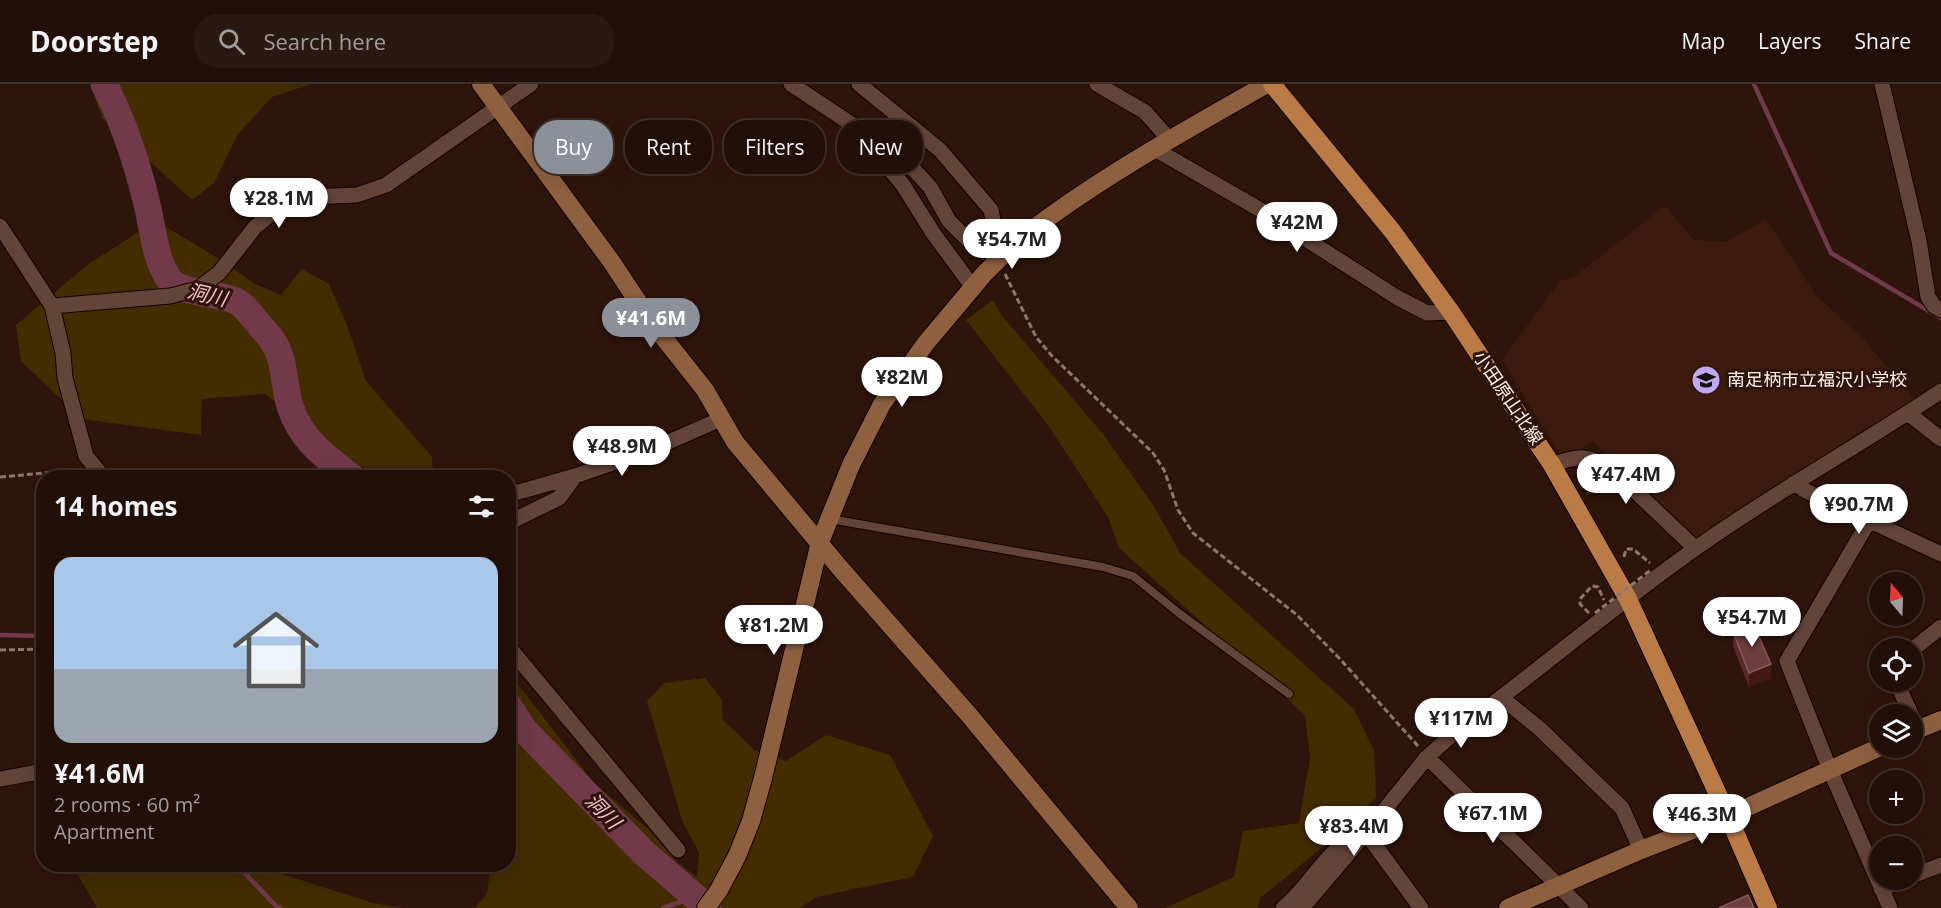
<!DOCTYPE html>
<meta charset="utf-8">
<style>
body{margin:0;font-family:"Open Sans","Noto Sans JP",sans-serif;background:#2a1912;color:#f1f3f6;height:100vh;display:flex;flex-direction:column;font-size:22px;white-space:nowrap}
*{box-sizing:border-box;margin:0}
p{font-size:20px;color:#a29d9c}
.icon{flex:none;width:33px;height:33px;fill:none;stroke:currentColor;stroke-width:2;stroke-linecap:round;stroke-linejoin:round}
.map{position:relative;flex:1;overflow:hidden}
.panel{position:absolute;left:36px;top:386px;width:480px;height:402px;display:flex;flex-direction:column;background:#221008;border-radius:24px;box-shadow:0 6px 24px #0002,0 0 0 2px #3f3029}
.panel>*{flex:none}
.banner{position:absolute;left:534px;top:36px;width:570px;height:54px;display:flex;gap:12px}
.needle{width:39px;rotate:341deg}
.controls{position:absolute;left:1869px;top:488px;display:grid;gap:12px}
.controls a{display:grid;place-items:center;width:54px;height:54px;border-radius:50%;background:#221008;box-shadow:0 6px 24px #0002,0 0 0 2px #3f3029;font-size:30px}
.price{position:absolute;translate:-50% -51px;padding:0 14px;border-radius:21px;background:#fff;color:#222;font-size:20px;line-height:39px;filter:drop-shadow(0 2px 3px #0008)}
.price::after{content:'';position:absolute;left:50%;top:36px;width:18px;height:14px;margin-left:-9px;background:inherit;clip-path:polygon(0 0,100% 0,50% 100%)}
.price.selected{background:#8c9099;color:#fff}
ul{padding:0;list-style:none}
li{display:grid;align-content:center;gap:12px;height:318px;padding:0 18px}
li+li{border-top:2px solid #3f3029}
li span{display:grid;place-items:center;height:186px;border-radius:18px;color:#555}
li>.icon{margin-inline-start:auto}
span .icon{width:108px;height:108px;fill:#fffc;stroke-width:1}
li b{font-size:26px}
h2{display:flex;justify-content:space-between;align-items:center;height:72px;padding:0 18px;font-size:26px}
.pill{padding:0 21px;border-radius:24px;background:#221008;box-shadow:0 6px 24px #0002,0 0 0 2px #3f3029;font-size:21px;line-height:54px}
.pill.selected{background:#8c9099;color:#fff}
header{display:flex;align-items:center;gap:36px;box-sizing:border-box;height:84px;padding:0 30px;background:#221008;border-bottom:2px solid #3f3029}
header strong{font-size:28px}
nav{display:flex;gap:33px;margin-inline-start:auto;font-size:21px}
.search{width:420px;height:54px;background:#2a1912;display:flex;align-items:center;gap:15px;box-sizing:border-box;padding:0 21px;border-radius:24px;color:#a29d9c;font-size:22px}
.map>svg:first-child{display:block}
</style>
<header>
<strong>Doorstep</strong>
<div class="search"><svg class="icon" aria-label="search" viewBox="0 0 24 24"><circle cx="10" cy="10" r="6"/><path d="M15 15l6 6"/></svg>Search here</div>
<nav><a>Map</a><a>Layers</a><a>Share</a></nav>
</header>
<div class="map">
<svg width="1941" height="824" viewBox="0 0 1941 824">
<rect width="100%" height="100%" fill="#2e150b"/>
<!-- built -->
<path fill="#3c1b0e" d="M1662,124H1667L1694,156L1726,158L1766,135L1815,210L1865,257L1915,315L1694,456L1592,357L1578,368H1564L1560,371L1502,276L1560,197L1574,193Z"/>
<!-- green -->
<path fill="#422c00" d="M90,0H311L272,13L238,50L214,99L192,116L102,34Z
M156,137L213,171L255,200L281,211L302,185L329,200L348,244L366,297L432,373L433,393H371L364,384L328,360L265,310L202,315L201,351L82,335L21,277L16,241L90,179Z
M993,216L1002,232L1103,350L1153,421L1180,469L1354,625L1374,667L1376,714L1329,758L1260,814L1258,824H1165L1234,793L1243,747L1299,739L1310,674L1305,631L1119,464L1108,433L1048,341L966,236Z
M509,592L524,608L594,699L648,745L678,779L697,793L699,769L682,736L647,617L664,599L705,594L722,616V635L754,666L786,677L826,651L890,671L933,752L913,793L816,813L800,824H475L487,809L491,780H508Z
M72,780H270L279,789L373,819L403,824H97Z"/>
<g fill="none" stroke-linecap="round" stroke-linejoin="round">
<!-- stream -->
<path stroke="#71394a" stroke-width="4.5" d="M1754,0L1831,169L1941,234
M0,551L44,552
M236,780L277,823L280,824
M663,824L695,813"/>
<!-- river -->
<path stroke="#71394a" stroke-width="27" d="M104,0C123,36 136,76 146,116C153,142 154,176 171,198C178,208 221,210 236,217C246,222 256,238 264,246C288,272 281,292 290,322C300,355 326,374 352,393
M508,621L524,646L644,769L708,824"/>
<!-- lane casing -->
<g stroke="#150200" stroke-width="10">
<path id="lane" d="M830,435L1103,483L1133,492L1180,530L1289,610"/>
</g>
<!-- street casing -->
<g stroke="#150200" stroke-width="17">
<path id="street" d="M791,0L904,75L930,103L949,137L968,156L987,154L994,141L991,126L940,66L859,0
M1097,0L1145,28L1169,55
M1882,0L1919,157L1928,213L1934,222L1941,226
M864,54L903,101L933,149L972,202
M1153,64L1259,125L1398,214L1427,229L1451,228
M0,142L52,222L63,269L65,294L86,372L103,393
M52,222L170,212L198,205L219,189L255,143L276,126L309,113L357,111L386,101L531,0
M1908,329L1941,355
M1552,381C1580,370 1589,371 1614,387L1695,464
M1794,399L1806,407L1941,470
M508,411L575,392L650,366L721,335
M1869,437L1787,577L1830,686L1890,824
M508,439L559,414L575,392
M508,562L678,766
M1912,566L1941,543
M1896,597L1911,630
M1502,614L1540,645L1622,724L1641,766
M1427,673L1581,824
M0,695L44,687
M1912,792L1941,781
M1881,805L1906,795
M1283,824C1311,803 1331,755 1366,749L1421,824
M1302,824L1366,749L1427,673L1453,650C1535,589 1613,523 1696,464C1775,408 1861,361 1941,307"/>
</g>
<!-- secondary casing -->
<g stroke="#150200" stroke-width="20">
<path id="secondary" d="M481,0L611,177L652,239L705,306L735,358L840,484L969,631L1129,824
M1015,159C1093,97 1181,49 1267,0
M1912,648L1941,636
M706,824L719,806L737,772L751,737L763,694L820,458L851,381L882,320L926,259L984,190
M1508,824L1641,766L1728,732L1880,663"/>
</g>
<!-- primary casing -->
<g stroke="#150200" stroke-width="20">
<path id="primary" d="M1272,0L1393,148L1451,228L1552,381L1628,515L1728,732L1768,824"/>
</g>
<!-- path -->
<path stroke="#8c776e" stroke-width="3" stroke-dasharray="6 3" stroke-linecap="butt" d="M1005,190L1036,253L1052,272L1153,369L1164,386L1178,426L1193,449L1297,531L1340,575L1418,662
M0,393L79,386
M1624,473L1626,465H1633L1650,479
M1589,529L1580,520V515L1592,502L1598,503L1604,516
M0,566L44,565"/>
<!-- lane -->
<use href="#lane" stroke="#634439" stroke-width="8"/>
<!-- street -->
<use href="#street" stroke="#634439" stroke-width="15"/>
<!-- secondary -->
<use href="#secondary" stroke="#8f6040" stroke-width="18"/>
<!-- primary -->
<use href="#primary" stroke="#bb7b47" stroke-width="18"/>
<!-- secondary-bridge casing -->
<g stroke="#150200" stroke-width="20" stroke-linecap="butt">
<path id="secondary-bridge" d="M984,190L1015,159"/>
</g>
<!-- path-bridge -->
<path stroke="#8c776e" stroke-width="3" stroke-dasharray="6 3" stroke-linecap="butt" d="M1595,529L1652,485"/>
<!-- secondary-bridge -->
<use href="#secondary-bridge" stroke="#8f6040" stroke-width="18"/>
</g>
<!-- wall -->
<path fill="#5c292a" d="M1733,548L1771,594L1749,603L1733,562Z"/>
<!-- shaded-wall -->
<path fill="#421815" d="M1771,580V594L1749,603V589Z"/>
<!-- building -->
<path fill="#6e3e3f" stroke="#845a5a" stroke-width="1.5" d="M1753,539L1771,580L1749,589L1733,548Z
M1748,811L1754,824H1719Z"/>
<!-- icons -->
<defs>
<g id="school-disc" transform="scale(1.5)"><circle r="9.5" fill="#c4a7f1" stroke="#2e150b"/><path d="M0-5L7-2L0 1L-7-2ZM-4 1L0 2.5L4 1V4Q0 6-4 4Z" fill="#111"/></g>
</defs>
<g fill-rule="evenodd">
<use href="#school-disc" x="1706" y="296"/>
</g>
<g text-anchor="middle" stroke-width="6" stroke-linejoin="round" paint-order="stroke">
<!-- poi labels -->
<g font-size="18" fill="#ffefe9" stroke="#2e150b" text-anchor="start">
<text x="1727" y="302">南足柄市立福沢小学校</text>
</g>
<!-- street labels -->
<g font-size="18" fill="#ffefe9" stroke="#2e150b">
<text transform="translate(1508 314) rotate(56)" y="6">小田原山北線</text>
</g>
<!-- water labels -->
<g font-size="20" font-style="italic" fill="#f6bdcc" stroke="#2e150b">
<text transform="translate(207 211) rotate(13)" y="7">洞川</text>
<text transform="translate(603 727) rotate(46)" y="7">洞川</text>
</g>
</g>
</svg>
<div class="controls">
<a><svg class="needle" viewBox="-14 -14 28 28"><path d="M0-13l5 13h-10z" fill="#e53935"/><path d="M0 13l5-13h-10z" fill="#a29d9c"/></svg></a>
<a><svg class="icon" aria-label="locate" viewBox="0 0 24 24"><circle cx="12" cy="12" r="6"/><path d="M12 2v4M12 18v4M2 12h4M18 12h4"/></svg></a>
<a><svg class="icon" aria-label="layers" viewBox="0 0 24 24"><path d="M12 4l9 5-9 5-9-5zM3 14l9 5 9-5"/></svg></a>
<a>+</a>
<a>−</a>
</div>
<b class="price" style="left:279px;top:145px">¥28.1M</b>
<b class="price" style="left:1297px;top:169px">¥42M</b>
<b class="price" style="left:1012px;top:186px">¥54.7M</b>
<b class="price selected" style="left:651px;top:265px">¥41.6M</b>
<b class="price" style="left:902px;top:324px">¥82M</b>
<b class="price" style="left:622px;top:393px">¥48.9M</b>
<b class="price" style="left:1626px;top:421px">¥47.4M</b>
<b class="price" style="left:1859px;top:451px">¥90.7M</b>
<b class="price" style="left:1752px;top:564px">¥54.7M</b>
<b class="price" style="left:774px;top:572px">¥81.2M</b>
<b class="price" style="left:1461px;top:665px">¥117M</b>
<b class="price" style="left:1493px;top:760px">¥67.1M</b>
<b class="price" style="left:1702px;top:761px">¥46.3M</b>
<b class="price" style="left:1354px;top:773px">¥83.4M</b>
<div class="banner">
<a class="pill selected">Buy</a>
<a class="pill">Rent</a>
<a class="pill">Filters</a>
<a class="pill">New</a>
</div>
<section class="panel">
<h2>14 homes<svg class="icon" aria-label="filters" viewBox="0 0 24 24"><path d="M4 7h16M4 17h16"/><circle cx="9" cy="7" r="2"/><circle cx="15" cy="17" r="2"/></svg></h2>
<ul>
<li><span style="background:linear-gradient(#a9c7e8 60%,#9aa5b1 0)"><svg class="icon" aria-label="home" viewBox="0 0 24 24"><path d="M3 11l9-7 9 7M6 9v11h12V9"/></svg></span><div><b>¥41.6M</b><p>2 rooms · 60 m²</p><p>Apartment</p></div></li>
</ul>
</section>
</div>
